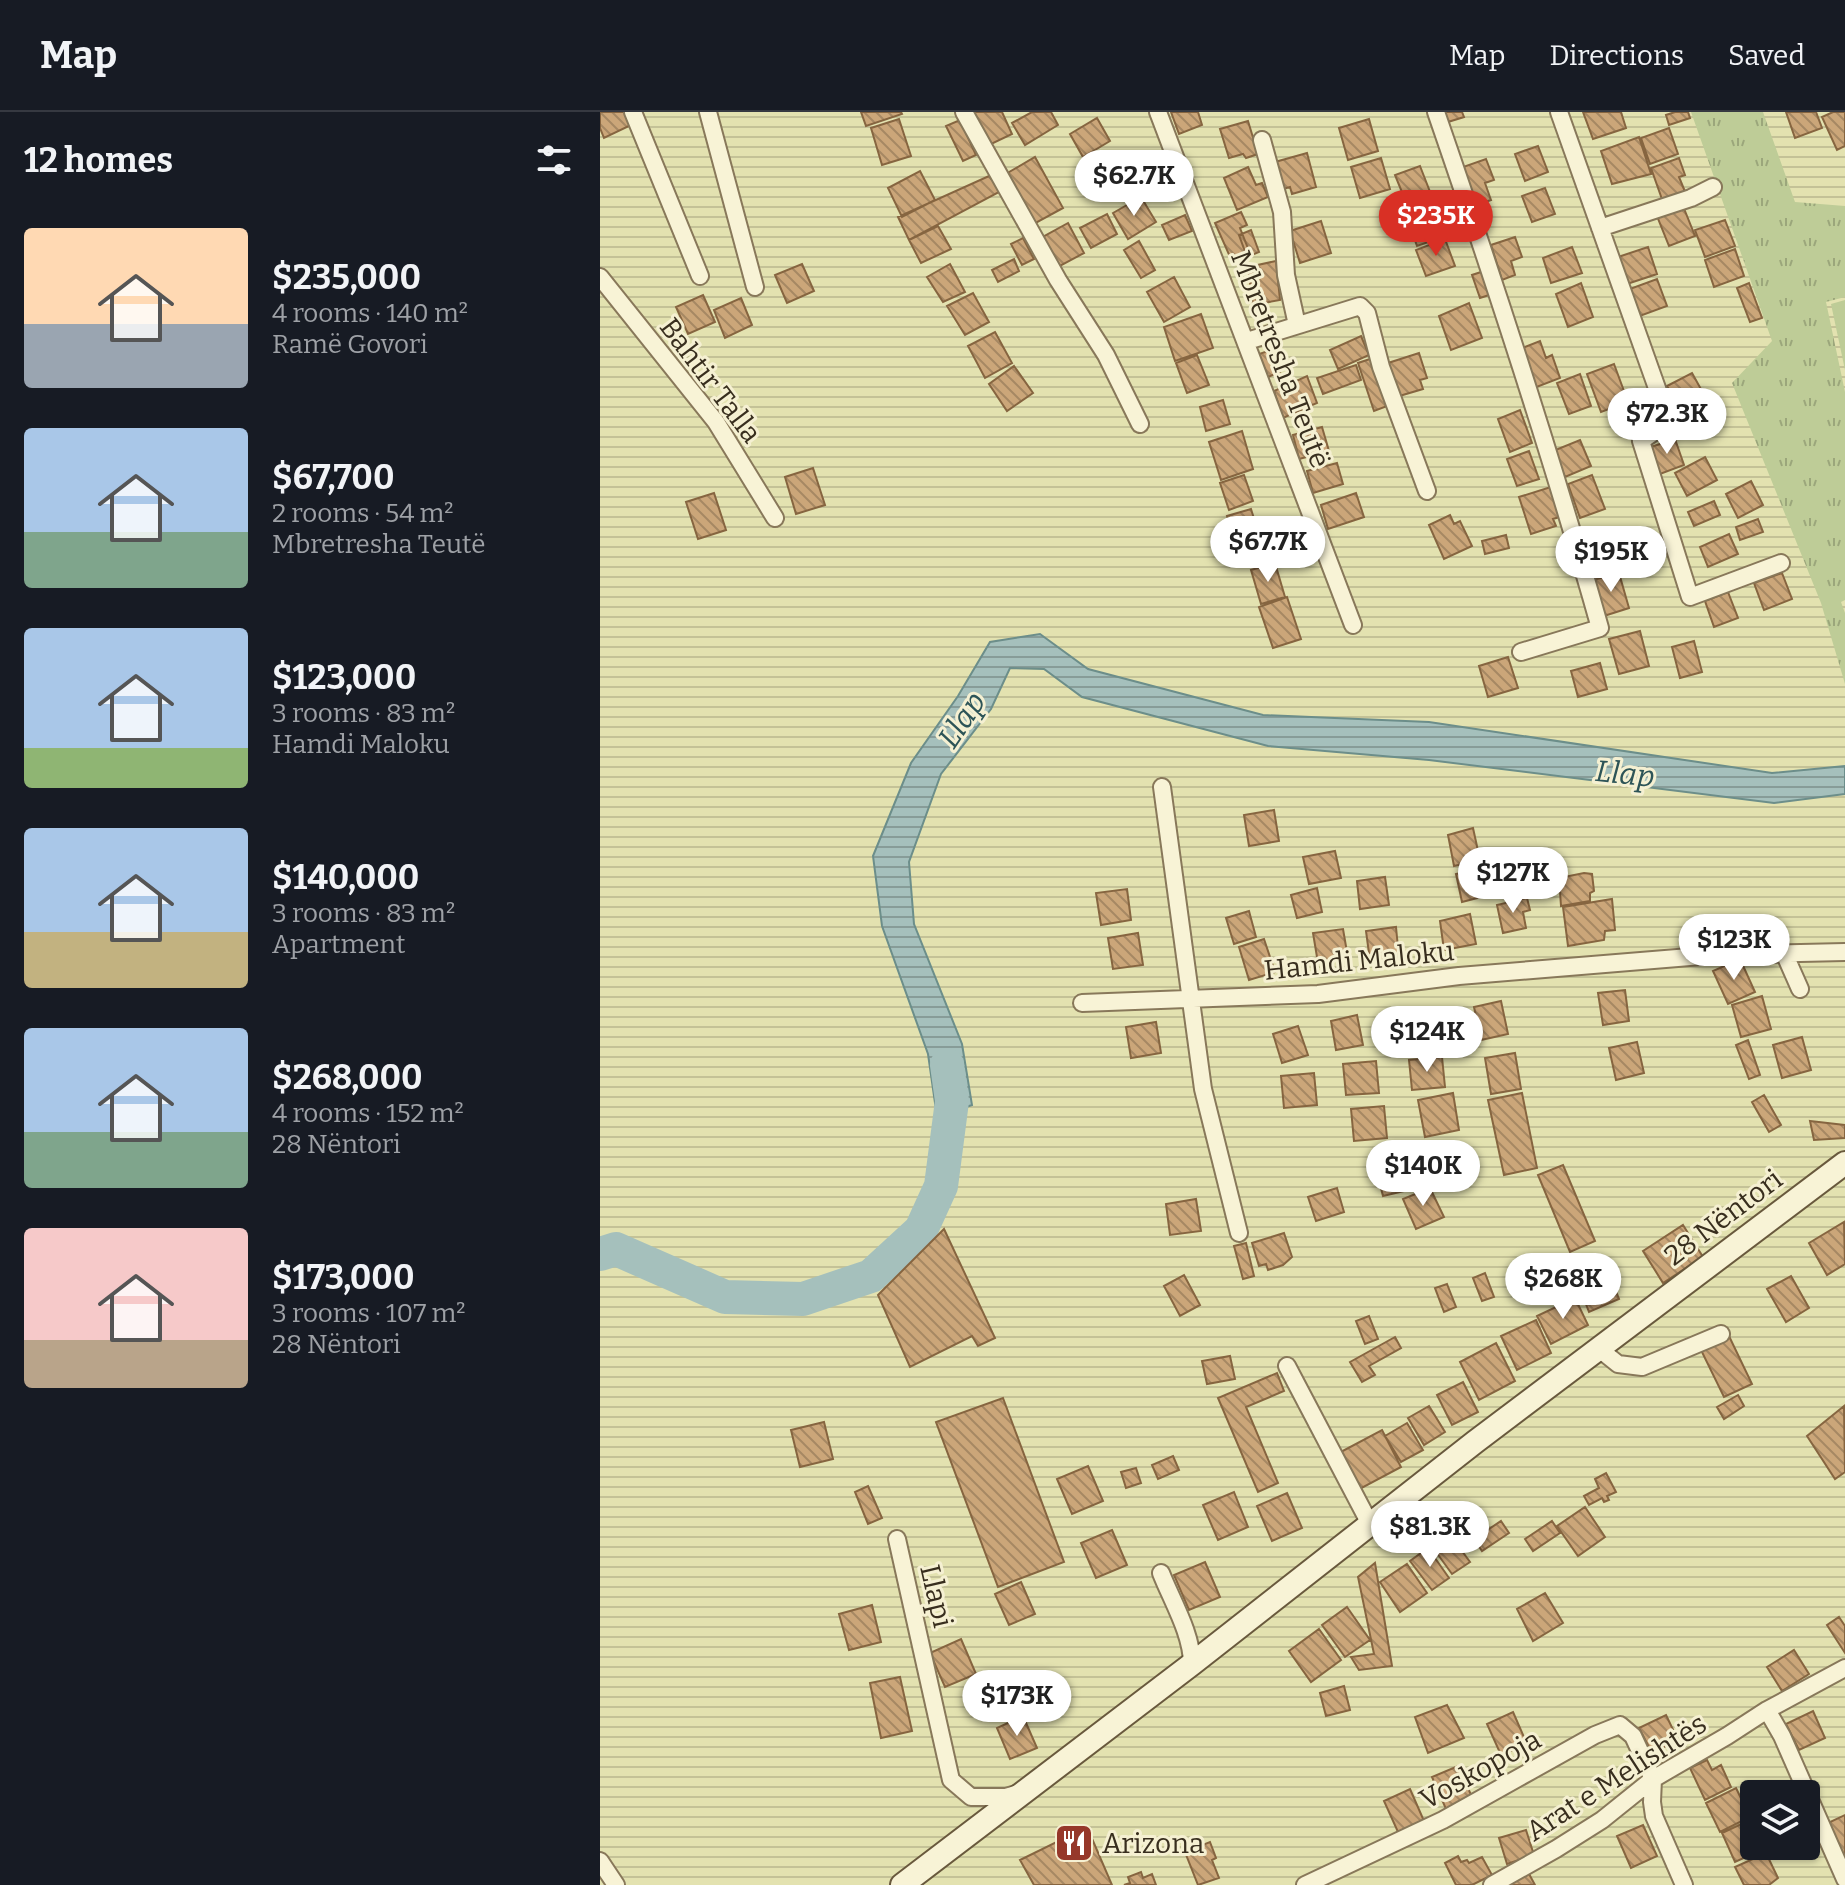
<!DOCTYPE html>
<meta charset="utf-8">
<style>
body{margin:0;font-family:Bitter,serif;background:#20242c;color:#f1f3f6;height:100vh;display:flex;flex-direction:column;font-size:30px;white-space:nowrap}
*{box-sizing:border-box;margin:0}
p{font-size:26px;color:#9ea1a6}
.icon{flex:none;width:44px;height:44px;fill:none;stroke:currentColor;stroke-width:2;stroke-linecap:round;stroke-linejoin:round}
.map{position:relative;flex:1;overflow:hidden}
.panel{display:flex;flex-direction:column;background:#171b24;width:600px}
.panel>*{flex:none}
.controls{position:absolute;left:1140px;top:1668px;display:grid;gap:16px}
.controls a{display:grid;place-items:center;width:80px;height:80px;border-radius:8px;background:#171b24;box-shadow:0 2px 6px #0004;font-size:40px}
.price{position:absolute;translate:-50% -68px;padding:0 18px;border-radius:28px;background:#fff;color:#222;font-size:26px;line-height:52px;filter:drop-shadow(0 2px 4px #0008)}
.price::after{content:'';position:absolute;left:50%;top:48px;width:24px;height:18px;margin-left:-12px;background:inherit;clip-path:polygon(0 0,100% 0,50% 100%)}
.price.current{background:#d93025;color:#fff}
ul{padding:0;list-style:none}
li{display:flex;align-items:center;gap:24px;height:200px;padding:0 24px}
li span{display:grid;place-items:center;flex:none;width:224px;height:160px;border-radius:8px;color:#555}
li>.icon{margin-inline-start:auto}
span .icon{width:96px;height:96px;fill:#fffc;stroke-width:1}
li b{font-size:34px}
h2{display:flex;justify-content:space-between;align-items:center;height:96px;padding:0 24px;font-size:34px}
header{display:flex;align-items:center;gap:48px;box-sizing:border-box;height:112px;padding:0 40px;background:#171b24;border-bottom:2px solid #363941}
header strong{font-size:38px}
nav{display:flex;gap:44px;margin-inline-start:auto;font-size:28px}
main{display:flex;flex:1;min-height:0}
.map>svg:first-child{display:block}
</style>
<header>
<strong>Map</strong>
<nav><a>Map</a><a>Directions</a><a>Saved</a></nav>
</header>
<main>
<section class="panel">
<h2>12 homes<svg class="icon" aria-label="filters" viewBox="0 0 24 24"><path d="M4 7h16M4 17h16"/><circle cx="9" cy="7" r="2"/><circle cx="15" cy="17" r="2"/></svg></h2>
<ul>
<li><span style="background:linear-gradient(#ffd9b3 60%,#9aa5b1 0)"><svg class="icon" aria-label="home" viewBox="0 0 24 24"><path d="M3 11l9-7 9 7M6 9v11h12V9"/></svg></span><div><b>$235,000</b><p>4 rooms · 140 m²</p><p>Ramë Govori</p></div></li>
<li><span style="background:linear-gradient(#a9c7e8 65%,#7fa58c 0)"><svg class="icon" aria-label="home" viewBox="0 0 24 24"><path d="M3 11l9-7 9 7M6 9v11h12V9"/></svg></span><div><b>$67,700</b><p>2 rooms · 54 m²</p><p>Mbretresha Teutë</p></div></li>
<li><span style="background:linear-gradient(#a9c7e8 75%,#8fb573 0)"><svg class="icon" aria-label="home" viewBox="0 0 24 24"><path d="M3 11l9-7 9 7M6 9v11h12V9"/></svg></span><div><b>$123,000</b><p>3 rooms · 83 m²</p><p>Hamdi Maloku</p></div></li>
<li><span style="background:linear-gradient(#a9c7e8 65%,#c2b280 0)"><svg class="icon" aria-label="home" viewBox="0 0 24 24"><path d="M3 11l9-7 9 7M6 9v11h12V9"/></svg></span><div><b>$140,000</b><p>3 rooms · 83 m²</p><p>Apartment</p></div></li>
<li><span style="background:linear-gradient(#a9c7e8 65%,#7fa58c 0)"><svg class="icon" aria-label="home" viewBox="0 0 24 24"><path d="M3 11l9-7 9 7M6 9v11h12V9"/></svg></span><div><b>$268,000</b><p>4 rooms · 152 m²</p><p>28 Nëntori</p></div></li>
<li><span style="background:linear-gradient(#f6c9c9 70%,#b9a48a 0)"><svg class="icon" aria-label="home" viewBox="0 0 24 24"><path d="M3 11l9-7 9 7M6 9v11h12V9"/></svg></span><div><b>$173,000</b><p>3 rooms · 107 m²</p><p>28 Nëntori</p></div></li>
</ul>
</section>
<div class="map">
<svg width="1245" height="1773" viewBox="0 0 1245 1773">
<defs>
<pattern id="farmland-rules" width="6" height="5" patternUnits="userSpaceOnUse" patternTransform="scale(2)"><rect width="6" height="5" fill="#e3e2b0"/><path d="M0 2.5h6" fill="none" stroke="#c4c297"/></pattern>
<pattern id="grass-tufts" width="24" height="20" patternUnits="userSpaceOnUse" patternTransform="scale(2)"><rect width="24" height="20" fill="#becc97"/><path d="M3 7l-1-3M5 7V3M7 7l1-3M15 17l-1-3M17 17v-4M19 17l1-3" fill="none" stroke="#9ba67b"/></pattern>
<pattern id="water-rules" width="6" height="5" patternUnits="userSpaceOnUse" patternTransform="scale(2)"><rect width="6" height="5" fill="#a5c0bc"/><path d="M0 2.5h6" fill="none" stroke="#879c98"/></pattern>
<pattern id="building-back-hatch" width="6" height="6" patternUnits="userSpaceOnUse" patternTransform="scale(2)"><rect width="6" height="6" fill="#cba679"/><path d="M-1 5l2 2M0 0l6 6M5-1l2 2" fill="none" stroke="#a68863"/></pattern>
</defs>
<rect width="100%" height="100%" fill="#eee6c3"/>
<!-- farmland -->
<path fill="url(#farmland-rules)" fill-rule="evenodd" d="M0,0H1245V1773H0ZM1154,1682H1206V1734H1154Z"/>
<!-- grass -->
<path fill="url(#grass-tufts)" d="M1091,0H1163L1195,90L1245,94V185L1226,190L1245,280V488L1241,490L1245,501V572L1221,491L1132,271L1172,229Z"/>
<!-- garden -->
<path fill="#becc97" d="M1245,188V258L1231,192Z"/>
<!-- water -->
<path fill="url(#water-rules)" stroke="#6c8e8a" stroke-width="2" d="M440,522L488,557L663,603L829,610L1172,661L1245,654V682L1174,691L829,648L668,634L482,585L444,557L410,556L391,597L341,662L309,750L314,812L362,932L372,993L337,1005L328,942L282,814L273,744L311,651L358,584L390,530Z"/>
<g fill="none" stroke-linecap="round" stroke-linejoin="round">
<!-- river -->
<path stroke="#a5c0bc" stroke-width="34" d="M0,1142L16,1137L125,1185L203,1187L271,1164L321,1118L341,1074L352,989L347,953"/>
</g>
<!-- building -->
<path fill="url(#building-back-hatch)" stroke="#866540" stroke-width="2" d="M0,0H25L31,13L4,26L0,16Z
M261,0H301L302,2L266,14Z
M376,0H402L412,22L387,34L372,2Z
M432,0H451L458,13L425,33L412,11Z
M571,0H598L602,13L579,22Z
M844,0H862L864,5L848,10Z
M983,0H1021L1026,16L993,27Z
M1075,0H1088L1090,6L1069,13L1066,3Z
M1186,0H1216L1222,16L1195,26Z
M1233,0H1245V34L1237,38L1222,5Z
M497,6L510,29L483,45L470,22Z
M299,7L311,44L282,53L271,16Z
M769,7L778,39L748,48L739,16Z
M360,8L376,43L363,49L346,14Z
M648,9L658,42L646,46L643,42L629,46L620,17Z
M1069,16L1078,42L1050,52L1041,26Z
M1039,25L1051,62L1012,72L1001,39Z
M938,34L948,60L925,69L915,42Z
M707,41L716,75L692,82L690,75L683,77L675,50Z
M435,45L463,96L432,113L404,63Z
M781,46L790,77L760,86L751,55Z
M1079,46L1085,63L1079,65L1086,82L1063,90L1051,56Z
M886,47L894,68L885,71L891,88L876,93L863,55Z
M820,54L832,85L808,95L795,63Z
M648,55L656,73L662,71L668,85L637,98L624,66Z
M320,59L335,88L302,105L288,76Z
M389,64L401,79L309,128L298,105Z
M945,76L955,102L932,110L922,84Z
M541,85L556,110L528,127L513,101Z
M1083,94L1095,124L1069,134L1057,104Z
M837,97L846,124L817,134L808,108Z
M641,100L647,113L640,116L649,139L631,147L615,111Z
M507,102L517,122L491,136L480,116Z
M585,103L592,119L569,128L562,113Z
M1125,108L1135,134L1105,145L1095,118Z
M721,109L731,141L700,151L690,119Z
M468,111L484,141L458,155L441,126Z
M338,114L351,137L321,151L309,128Z
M651,118L659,140L647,145L639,123Z
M915,125L922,145L911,149L915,163L902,168L891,133Z
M423,126L434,147L422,153L411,132Z
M845,127L855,154L826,164L816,138Z
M539,129L555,158L541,166L524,138Z
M972,135L982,161L951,171L943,146Z
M1048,135L1057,162L1027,172L1018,145Z
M1135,137L1144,164L1114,175L1105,148Z
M414,147L419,159L398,170L392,158Z
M676,149L680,188L653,193L648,155Z
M202,152L214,179L187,191L175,163Z
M350,152L365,180L343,190L327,165Z
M884,159L892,182L880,186L872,163Z
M574,165L590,195L564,210L547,180Z
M1057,167L1067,194L1037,205L1027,178Z
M981,171L993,205L968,215L956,182Z
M1149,171L1162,206L1150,210L1137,176Z
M373,181L389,210L365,223L347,194Z
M103,183L115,210L88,222L76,195Z
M141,186L152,213L125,226L114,198Z
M869,191L882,226L851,238L839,204Z
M601,202L613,236L575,249L564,215Z
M395,220L412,251L385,266L368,234Z
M761,224L769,243L738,257L730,238Z
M940,229L946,246L952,243L960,266L934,276L920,237Z
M671,238L680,260L668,265L659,242Z
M819,241L827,266L820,268L823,277L796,285L785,252Z
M597,243L609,273L587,281L576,251Z
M773,246L790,293L774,299L758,251Z
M1014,252L1028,290L1001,300L987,262Z
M756,253L761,268L723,282L717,266Z
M414,254L433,281L407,299L389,272Z
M1092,261L1107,288L1082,301L1067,274Z
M980,262L991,294L969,302L957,271Z
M707,264L717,291L683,306L674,279Z
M623,288L630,312L606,319L600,295Z
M920,298L932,331L910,340L898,307Z
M722,315L729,339L699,347L693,323Z
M642,319L653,357L621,368L609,330Z
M1075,327L1084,353L1060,362L1051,335Z
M980,328L991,354L965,365L953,339Z
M929,339L939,367L917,374L907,347Z
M1105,345L1117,368L1087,384L1075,361Z
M737,351L743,372L713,381L707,359Z
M213,356L225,393L196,402L185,365Z
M644,363L653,389L629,398L620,371Z
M992,363L1005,397L980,406L968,372Z
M1151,369L1163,393L1138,406L1126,382Z
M954,374L963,404L953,407L956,414L931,422L919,385Z
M114,381L126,418L98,427L86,390Z
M756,381L764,405L728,417L721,393Z
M1114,389L1120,403L1094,414L1088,400Z
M651,397L661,429L637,436L627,404Z
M850,403L854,412L860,409L872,434L844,447L829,413Z
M1158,407L1163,420L1140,428L1136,415Z
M1129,422L1138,442L1108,455L1100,435Z
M906,423L909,436L885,442L882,429Z
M675,451L685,485L661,492L651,458Z
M1019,461L1029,496L1004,504L993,468Z
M1182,461L1192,487L1164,498L1154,471Z
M1128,480L1138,506L1114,515L1105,489Z
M687,485L701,527L673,536L659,495Z
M1040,519L1049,554L1019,562L1009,527Z
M1094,529L1102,560L1080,566L1072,535Z
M908,545L918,576L888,585L879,554Z
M1000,551L1007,577L978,585L971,559Z
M674,698L679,729L649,734L644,703Z
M873,716L880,748L854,754L848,723Z
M735,739L741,766L709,772L703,745Z
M887,755L893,782L862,790L856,762Z
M984,761L992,762L994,779L990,781V789L961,794L959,766Z
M785,765L789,793L760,797L757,769Z
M717,776L722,800L697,806L691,783Z
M527,777L531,808L501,813L496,781Z
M927,786L930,798L923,800L926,816L903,821L897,793Z
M1012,787L1015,818L1005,819L1004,828L968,834L963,795Z
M649,799L656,825L634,832L626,806Z
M870,802L876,832L844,838L840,809Z
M796,815L799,846L770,849L766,819Z
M743,817L748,846L718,851L713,821Z
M538,821L543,853L513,857L508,826Z
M664,827L675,860L649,868L639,835Z
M1140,847L1155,880L1128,892L1113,859Z
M1025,878L1029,909L1003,913L998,881Z
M1162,884L1171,917L1141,925L1132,893Z
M901,889L908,922L881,928L874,895Z
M757,903L763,933L736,938L731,909Z
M556,910L561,941L531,946L526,915Z
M698,914L708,943L682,951L673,922Z
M1202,925L1211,958L1182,966L1173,933Z
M1148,928L1160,963L1149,967L1136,933Z
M1037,930L1044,961L1016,968L1009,936Z
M915,941L921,977L891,982L885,946Z
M842,945L845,975L812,978L809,948Z
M776,949L779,981L746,983L743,952Z
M714,961L717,993L684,996L681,964Z
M853,981L859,1018L825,1025L818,988Z
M922,981L937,1056L904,1063L888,988Z
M1164,983L1181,1013L1169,1020L1152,990Z
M784,994L787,1026L754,1029L751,997Z
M1210,1009L1245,1013V1026L1214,1028Z
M819,1038L825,1074L783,1084L774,1049Z
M963,1053L995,1129L970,1140L938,1063Z
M737,1076L744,1100L716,1109L708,1085Z
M830,1076L844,1105L816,1117L803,1087Z
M596,1087L601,1119L570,1123L566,1092Z
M1244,1110L1245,1152L1227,1163L1209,1131Z
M1083,1113L1103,1145L1063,1171L1043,1139Z
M344,1117L395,1226L378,1234L372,1224L310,1255L278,1183Z
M684,1121L692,1145L683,1153L668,1158L666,1152L659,1154L652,1131Z
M646,1131L654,1164L643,1167L634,1134Z
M1004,1149L1019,1187L989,1200L974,1161Z
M885,1161L894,1185L882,1189L873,1166Z
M584,1163L600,1193L580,1204L564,1174Z
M1191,1164L1209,1196L1186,1210L1167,1177Z
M847,1172L856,1195L844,1200L835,1176Z
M975,1186L988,1213L951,1232L937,1204Z
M769,1204L778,1227L765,1232L756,1209Z
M936,1208L951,1241L917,1258L901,1224Z
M1128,1222L1152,1272L1124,1285L1100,1236Z
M795,1225L801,1236L769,1254L775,1263L762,1270L750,1250Z
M896,1231L915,1269L879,1288L860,1250Z
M630,1244L635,1267L607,1272L602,1249Z
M677,1261L684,1279L646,1295L678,1371L658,1380L618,1286Z
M863,1270L878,1300L852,1313L837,1283Z
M1138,1283L1144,1294L1124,1307L1117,1295Z
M403,1286L464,1450L398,1475L336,1310Z
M829,1294L845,1320L824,1333L808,1306Z
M1244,1294L1245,1360L1235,1367L1207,1324Z
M224,1310L233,1347L200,1355L191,1318Z
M807,1311L823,1338L801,1350L785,1324Z
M782,1318L801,1355L756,1379L737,1342Z
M573,1344L579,1358L558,1367L552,1353Z
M488,1354L503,1389L472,1402L457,1367Z
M536,1356L541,1371L526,1376L521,1360Z
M1006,1361L1016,1380L1007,1384L1009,1388L1004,1390L1002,1386L989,1393L984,1384L999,1376L995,1367Z
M268,1374L282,1406L268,1412L255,1380Z
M634,1380L648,1415L618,1428L603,1393Z
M687,1381L702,1416L672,1429L657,1394Z
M985,1395L1005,1425L978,1444L957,1414Z
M901,1409L909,1421L882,1439L874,1427Z
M952,1409L960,1421L933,1439L925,1427Z
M512,1418L527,1453L496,1466L481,1431Z
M848,1420L870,1450L852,1462L831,1433Z
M828,1436L849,1466L832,1478L810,1449Z
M605,1450L620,1485L589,1498L574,1463Z
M775,1451L792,1554L759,1558L751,1545L774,1542L758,1465Z
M807,1452L827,1481L800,1500L780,1470Z
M421,1470L435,1502L409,1513L395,1482Z
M945,1481L963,1511L933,1529L917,1497Z
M272,1493L281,1530L249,1538L239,1502Z
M747,1495L770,1528L745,1545L722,1513Z
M1239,1505L1245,1514V1541L1227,1513Z
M719,1517L741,1548L711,1570L689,1539Z
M361,1527L376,1562L345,1575L330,1541Z
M1194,1538L1209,1562L1182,1579L1167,1555Z
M300,1565L312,1619L281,1626L270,1571Z
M744,1574L750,1598L726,1604L720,1581Z
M847,1593L864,1626L828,1641L815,1605Z
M1213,1599L1225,1626L1199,1638L1186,1612Z
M913,1600L927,1632L901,1643L887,1612Z
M1066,1603L1078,1628L1052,1641L1039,1616Z
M423,1604L437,1636L410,1647L397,1616Z
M1107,1648L1112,1658L1121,1653L1131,1675L1105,1688L1090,1656Z
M858,1654L872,1685L846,1697L832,1665Z
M1136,1676L1150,1705L1120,1720L1106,1691Z
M810,1677L824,1709L798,1720L784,1689Z
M1245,1703V1741L1242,1742L1228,1711Z
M1152,1707L1154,1734L1166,1736L1135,1750L1122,1721Z
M1043,1713L1057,1744L1031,1756L1017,1724Z
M487,1715L512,1773H434L420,1748Z
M926,1718L934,1743L907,1752L899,1726Z
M610,1730L616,1746L612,1748L619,1766L598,1773L585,1740Z
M1166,1741L1178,1766L1169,1773H1144L1135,1755Z
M858,1744L861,1750L867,1748L869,1751L882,1745L892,1763L872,1773H856L845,1751Z
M541,1760L543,1766L552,1762L556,1773H524L530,1771L528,1765Z
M928,1760L935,1773H905Z"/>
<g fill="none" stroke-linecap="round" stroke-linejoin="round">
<!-- minor casing -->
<g stroke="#88785a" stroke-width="20">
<path id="minor" d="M33,0L100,164
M108,0L155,175
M364,0L458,168L506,243L540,312
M558,0L753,513
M836,0C895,171 951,342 1000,516L921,540
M959,0L1069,310L1041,329L1090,485L1181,451
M662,28L682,100L686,163L697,213
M1000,116L1091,86L1113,75
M0,165L116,310L175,406
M647,229L760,194L767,201L781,255L827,379
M562,675L603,977L639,1121
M1185,843L1200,877
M482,891L718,882L859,864L1114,843L1245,840
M998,1236L1018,1252L1042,1255L1121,1222
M687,1254L770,1412
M297,1427L351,1668L371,1685H406L419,1681
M561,1461C572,1489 592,1522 592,1552
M1167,1598L1182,1624L1245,1767
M0,1749L16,1773
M705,1773L843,1708L995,1623L1020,1613L1033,1624L1053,1667L1052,1690L1054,1704L1084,1773
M892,1773L956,1737L1002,1708L1053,1667L1127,1624L1167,1598L1245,1556"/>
</g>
<!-- secondary casing -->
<g stroke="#69593d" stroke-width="26">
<path id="secondary" d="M302,1773L592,1552L875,1330L1245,1051"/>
</g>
<!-- minor -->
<use href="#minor" stroke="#f8f3d6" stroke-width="16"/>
<!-- secondary -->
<use href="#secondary" stroke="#f8f3d6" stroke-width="22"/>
</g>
<!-- icons -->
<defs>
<g id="restaurant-square" transform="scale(2)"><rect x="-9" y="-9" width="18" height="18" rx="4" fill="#96382a" stroke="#f5f0d2"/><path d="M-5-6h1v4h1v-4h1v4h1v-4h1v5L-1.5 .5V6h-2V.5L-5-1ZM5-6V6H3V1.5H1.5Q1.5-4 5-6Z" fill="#fff"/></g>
</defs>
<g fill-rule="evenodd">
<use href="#restaurant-square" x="474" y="1731"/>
</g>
<g text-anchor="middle" stroke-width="6" stroke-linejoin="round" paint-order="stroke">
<!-- street labels -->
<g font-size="28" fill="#382e1e" stroke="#f5f0d2">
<text transform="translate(681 247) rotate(69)" y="10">Mbretresha Teutë</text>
<text transform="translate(111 268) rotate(53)" y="10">Bahtir Talla</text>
<text transform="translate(759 848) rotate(-6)" y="10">Hamdi Maloku</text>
<text transform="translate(1123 1105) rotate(-37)" y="10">28 Nëntori</text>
<text transform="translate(337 1484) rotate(77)" y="10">Llapi</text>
<text transform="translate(880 1657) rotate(-29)" y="10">Voskopoja</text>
<text transform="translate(1016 1665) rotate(-33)" y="10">Arat e Melishtës</text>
</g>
<!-- poi labels -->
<g font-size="28" fill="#382e1e" stroke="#f5f0d2" text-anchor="start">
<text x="502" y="1741">Arizona</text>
</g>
<!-- water labels -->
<g font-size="30" font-style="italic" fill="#2d5457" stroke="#f5f0d2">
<text transform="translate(362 608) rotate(-56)" y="10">Llap</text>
<text transform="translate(1025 662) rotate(6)" y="10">Llap</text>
</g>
</g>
</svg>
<div class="controls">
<a><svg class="icon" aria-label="layers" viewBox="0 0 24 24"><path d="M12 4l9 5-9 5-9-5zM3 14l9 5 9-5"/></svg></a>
</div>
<b class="price" style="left:534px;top:106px">$62.7K</b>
<b class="price current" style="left:836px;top:146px">$235K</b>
<b class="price" style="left:1067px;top:344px">$72.3K</b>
<b class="price" style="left:668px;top:472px">$67.7K</b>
<b class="price" style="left:1011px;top:482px">$195K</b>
<b class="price" style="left:913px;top:803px">$127K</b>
<b class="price" style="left:1134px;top:870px">$123K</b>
<b class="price" style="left:827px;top:962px">$124K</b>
<b class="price" style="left:823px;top:1096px">$140K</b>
<b class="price" style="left:963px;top:1209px">$268K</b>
<b class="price" style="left:830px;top:1457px">$81.3K</b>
<b class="price" style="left:417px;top:1626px">$173K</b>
</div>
</main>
